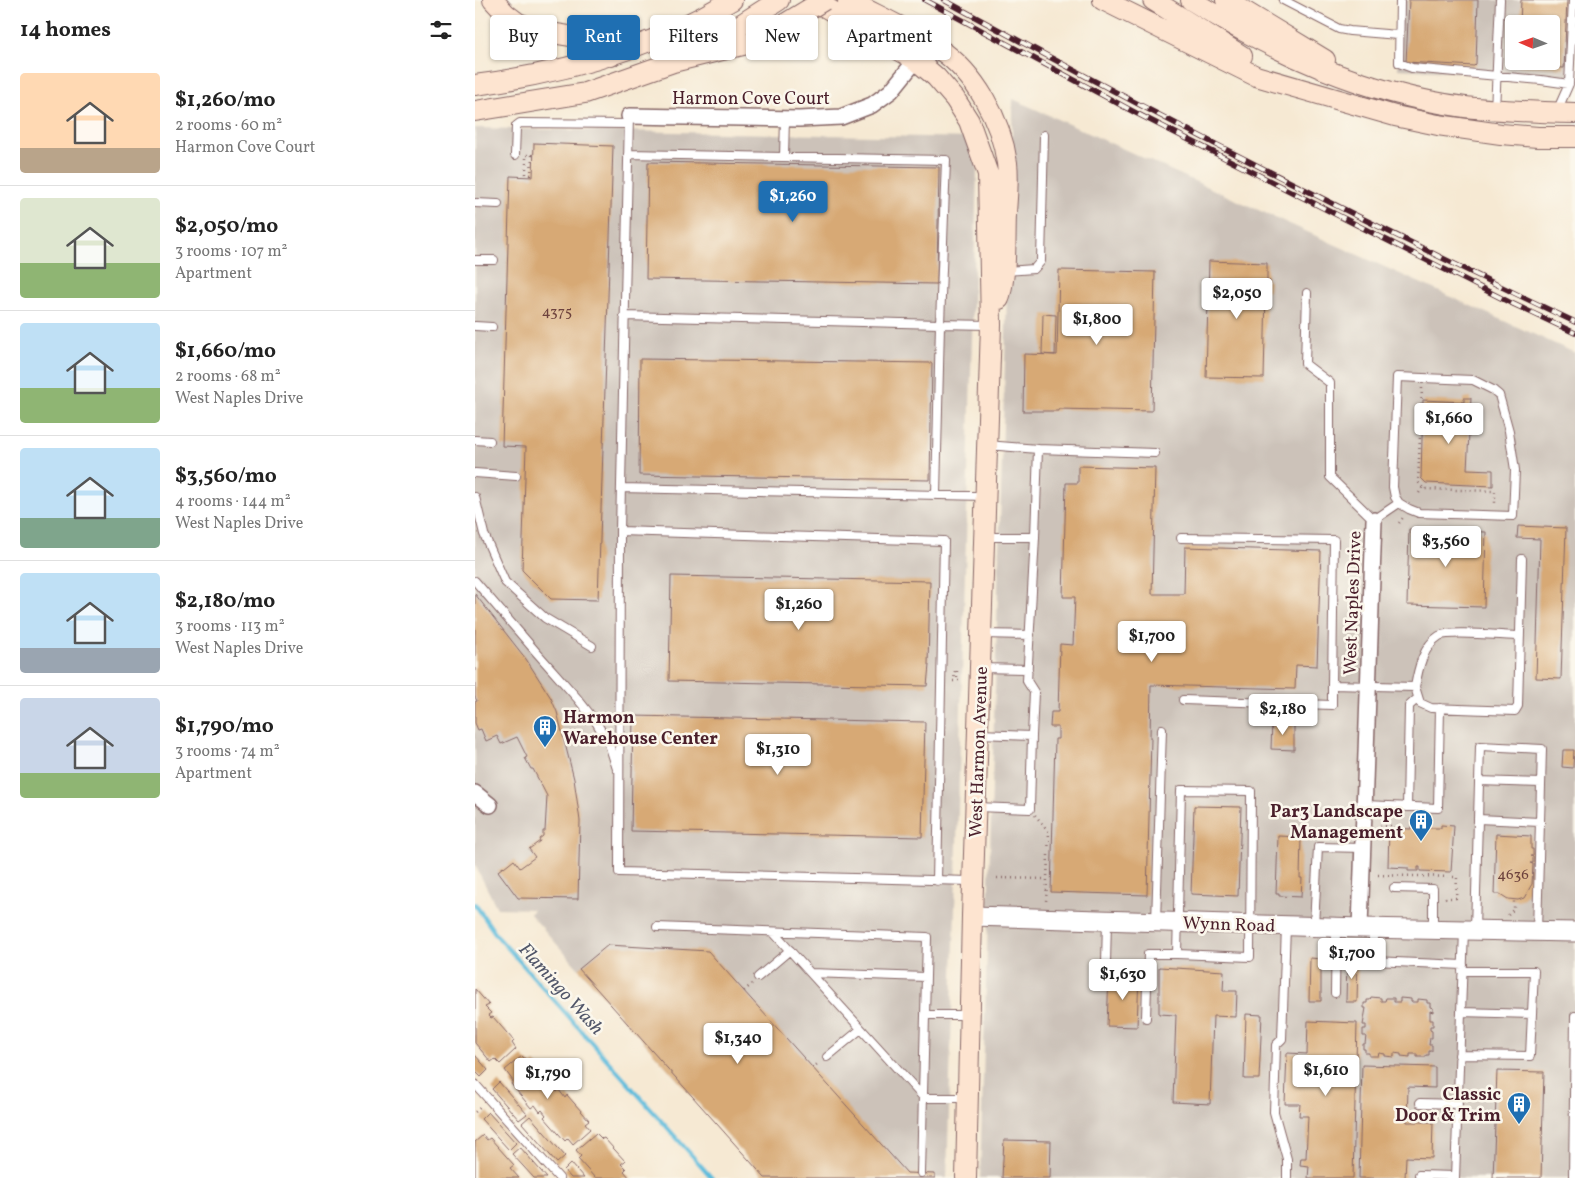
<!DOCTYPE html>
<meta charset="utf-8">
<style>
body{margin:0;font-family:Vollkorn,serif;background:#f6f6f6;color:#222;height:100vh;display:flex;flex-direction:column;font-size:19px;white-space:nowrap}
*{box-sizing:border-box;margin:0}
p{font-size:16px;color:#767676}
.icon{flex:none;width:28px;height:28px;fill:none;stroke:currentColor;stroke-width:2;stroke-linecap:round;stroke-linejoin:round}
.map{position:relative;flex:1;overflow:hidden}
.side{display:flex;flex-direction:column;background:#fff;width:475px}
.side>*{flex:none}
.guide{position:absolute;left:15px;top:15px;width:475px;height:45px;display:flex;gap:10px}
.needle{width:32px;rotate:272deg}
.controls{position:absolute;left:1030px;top:15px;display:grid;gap:10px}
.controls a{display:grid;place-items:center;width:55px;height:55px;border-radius:5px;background:#fff;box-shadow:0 1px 4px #0004;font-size:25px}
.price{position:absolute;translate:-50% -42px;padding:0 11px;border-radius:5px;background:#fff;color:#222;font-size:16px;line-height:32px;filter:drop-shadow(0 1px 2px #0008)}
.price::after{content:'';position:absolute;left:50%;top:30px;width:15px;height:11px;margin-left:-8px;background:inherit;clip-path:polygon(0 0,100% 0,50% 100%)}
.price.active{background:#1f6fb2;color:#fff}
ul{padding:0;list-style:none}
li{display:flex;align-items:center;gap:15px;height:125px;padding:0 20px}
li+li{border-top:1px solid #e0e0e0}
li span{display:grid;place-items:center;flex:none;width:140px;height:100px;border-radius:5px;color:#555}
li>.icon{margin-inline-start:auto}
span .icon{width:60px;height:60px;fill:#fffc;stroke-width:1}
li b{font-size:21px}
h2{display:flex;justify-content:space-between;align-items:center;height:60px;padding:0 20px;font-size:21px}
.pill{padding:0 18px;border-radius:5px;background:#fff;box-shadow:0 1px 4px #0004;font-size:18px;line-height:45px}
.pill.active{background:#1f6fb2;color:#fff}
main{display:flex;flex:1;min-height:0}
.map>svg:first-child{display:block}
</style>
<main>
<section class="side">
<h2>14 homes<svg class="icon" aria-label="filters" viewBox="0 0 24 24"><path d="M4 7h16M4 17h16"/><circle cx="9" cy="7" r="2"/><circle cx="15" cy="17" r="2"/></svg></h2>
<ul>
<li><span style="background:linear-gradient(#ffd9b3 75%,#b9a48a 0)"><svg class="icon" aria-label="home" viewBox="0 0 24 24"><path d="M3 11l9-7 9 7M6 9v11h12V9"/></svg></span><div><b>$1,260/mo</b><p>2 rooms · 60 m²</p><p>Harmon Cove Court</p></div></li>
<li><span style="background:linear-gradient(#dfe7d0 65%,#8fb573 0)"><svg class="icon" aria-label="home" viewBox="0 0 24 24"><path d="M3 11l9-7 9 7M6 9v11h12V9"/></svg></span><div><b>$2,050/mo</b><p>3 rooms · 107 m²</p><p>Apartment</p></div></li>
<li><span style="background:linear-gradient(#bfe0f5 65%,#8fb573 0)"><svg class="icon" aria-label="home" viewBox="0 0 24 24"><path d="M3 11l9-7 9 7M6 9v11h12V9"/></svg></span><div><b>$1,660/mo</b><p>2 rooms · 68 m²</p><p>West Naples Drive</p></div></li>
<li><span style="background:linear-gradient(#bfe0f5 70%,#7fa58c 0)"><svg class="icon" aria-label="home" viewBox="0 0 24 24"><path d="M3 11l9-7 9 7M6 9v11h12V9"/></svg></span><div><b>$3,560/mo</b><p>4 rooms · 144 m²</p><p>West Naples Drive</p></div></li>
<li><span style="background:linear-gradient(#bfe0f5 75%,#9aa5b1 0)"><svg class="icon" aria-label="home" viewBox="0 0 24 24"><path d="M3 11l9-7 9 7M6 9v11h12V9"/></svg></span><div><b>$2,180/mo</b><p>3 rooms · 113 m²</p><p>West Naples Drive</p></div></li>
<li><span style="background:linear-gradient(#c9d6e8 75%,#8fb573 0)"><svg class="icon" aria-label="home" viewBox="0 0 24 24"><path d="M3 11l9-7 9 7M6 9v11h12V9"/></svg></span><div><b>$1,790/mo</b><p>3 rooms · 74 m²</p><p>Apartment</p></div></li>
</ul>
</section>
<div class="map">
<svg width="1100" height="1178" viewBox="0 0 1100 1178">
<rect width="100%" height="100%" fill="#fbf7ec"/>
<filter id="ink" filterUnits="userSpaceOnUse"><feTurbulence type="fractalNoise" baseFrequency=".02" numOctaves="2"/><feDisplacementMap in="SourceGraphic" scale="10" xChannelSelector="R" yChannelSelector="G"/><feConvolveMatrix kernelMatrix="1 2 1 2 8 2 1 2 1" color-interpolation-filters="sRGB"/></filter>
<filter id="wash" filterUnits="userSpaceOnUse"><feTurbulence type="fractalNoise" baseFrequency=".0096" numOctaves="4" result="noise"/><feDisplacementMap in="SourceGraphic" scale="20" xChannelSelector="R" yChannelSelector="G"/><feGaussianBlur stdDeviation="1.12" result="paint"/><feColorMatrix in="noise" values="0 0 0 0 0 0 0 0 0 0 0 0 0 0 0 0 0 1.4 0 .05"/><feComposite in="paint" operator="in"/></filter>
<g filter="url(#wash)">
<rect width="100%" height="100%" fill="#f6e9d3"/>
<!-- industrial -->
<path fill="#ccc2b9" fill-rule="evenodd" d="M926,0H1100V79L923,69ZM1039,24H1076V61H1039Z
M538,99L1100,353V1178H505Z
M0,128L503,138L472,1178H290L55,914L58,909L22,908L0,865Z"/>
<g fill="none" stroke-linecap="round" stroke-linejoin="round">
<!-- stream -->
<path stroke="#5dbcdc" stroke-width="4" d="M0,904L22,936L237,1178"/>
</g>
<g id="blocks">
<!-- building -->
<path fill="#d7a974" d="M934,0H1003L1001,64L999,66L931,62Z
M1046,0H1092L1089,68L1043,66V61H1076V24H1045Z
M59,143L138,146L123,600L76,599L47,570L51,447L27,446L35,176L58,177Z
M173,162L464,167L462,284L171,279Z
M734,261L792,263V281H795L794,291H791L789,378L731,377Z
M584,270L680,272L677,411L583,409V411H548L549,354L582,355Z
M568,314L581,315L580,355L567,354Z
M165,359L457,363L455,480L164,475Z
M989,398H996L992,469L1018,470V486L951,483L946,478L948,400L989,402Z
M603,466L680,468L677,594H709L710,547L846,551L842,666L821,665L820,689L676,685L675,738H676L672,895L576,892L580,739H583V727H575L576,712H583L585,644L598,645L600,597H588L591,483H603Z
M1043,526L1091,528L1086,679L1061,678L1065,539L1042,538Z
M934,529L1011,532L1009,607L932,605Z
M196,576L455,581L453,665H454L452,686L194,681Z
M0,594L51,659L76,698L82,712L99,779L105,821L103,899L43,898L23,871L28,867L29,868L39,860L45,868L60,857L54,849L65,841L64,839L68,836V831H70L72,796L58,769H56L50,758L52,757L42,737L26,744L22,736L11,741L6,729L3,730L0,723V702L2,701L0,697Z
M158,716L450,722L447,837L156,831Z
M797,721L819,722V750L796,749Z
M1088,750H1099L1098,768L1087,767Z
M719,806L766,807L763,896L716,894Z
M966,825L979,826L976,872L945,871V867H943V871H933V868L913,867L914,828L936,829V826H944V831H947V828H966Z
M1021,834L1056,836V849H1058V856H1056L1058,857V863H1055L1058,864L1057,884L1049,898L1043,900L1033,899L1025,894H1019Z
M803,836L826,837L825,878H827L826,897L804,896V894H801Z
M133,945L233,951L432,1173L460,1174V1178H290L104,969Z
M872,957H883L882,1002H871Z
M835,958L846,959V1001H834Z
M684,967L749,971L748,991H762L761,1017L738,1016L735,1104L698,1102L701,1015L684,1014Z
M634,974L664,975L662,1027L632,1026Z
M0,989L14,1005L10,1007L16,1013L13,1015L16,1018L18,1017L39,1041L37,1043L41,1049L25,1064L20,1059L16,1062L0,1043Z
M896,997L906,998V1001H910L911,998H919V1002H925V998L936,999V1002H943V999L952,1000V1003H955V1007L958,1008V1012L955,1011V1020H958V1026H955V1030L957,1031V1038H955L954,1045H957V1051H954V1055H951V1057H942V1054H935V1057L926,1056V1054L919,1053V1057L910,1056V1054L904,1053L903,1056H894V1053H890V1049H888V1044H890L891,1036H888V1029H891V1025H888L891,1008H889V1003H892V1000H895Z
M771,1014L787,1015L784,1079H769Z
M833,1021L882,1023L878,1178H833L834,1166L825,1165L826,1158H831L833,1116H824L825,1104H810L812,1053L832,1054Z
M0,1055L13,1070L6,1077L0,1071Z
M47,1056L57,1065L60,1063L82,1087L80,1089L82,1092L84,1090L90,1098L92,1095L114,1120L110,1123L115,1129L98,1144L93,1138L90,1141L69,1117L71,1115L67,1110L65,1112L60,1105L56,1108L36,1084L38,1081L30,1070Z
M887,1065L960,1067V1088L933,1087L932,1122H958L957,1158L931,1157L930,1178H884Z
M1022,1071L1069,1072L1066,1178H1018Z
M24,1082L52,1114L44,1120L17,1089Z
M13,1112L41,1143L34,1150L6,1119Z
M55,1116L90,1156L82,1163L47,1123Z
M121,1133L127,1139L129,1138L150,1161L146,1164L151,1169L149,1171L155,1178H120L103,1159L106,1156L101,1150Z
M8,1135L12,1140L15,1138L39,1165L35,1168L44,1178H0V1142Z
M529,1140L576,1141L575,1178H527Z
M45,1147L72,1178H59L37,1154Z
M96,1163L109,1178H96L89,1170Z"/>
</g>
</g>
<g filter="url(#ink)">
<use href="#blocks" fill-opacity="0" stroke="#866666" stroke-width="1"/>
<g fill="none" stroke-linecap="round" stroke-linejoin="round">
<!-- service casing -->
<g stroke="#866666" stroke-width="10">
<path id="service" d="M808,0L864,29L875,31L923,35
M925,0L924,63L937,68L1066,80L1094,84
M1020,110L1025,0
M1082,111L1094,84L1098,0
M154,116L145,531L144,872L496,881
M40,155L41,126L45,123L153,124
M309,157L310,118
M0,203L23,204
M0,260H19
M530,271L559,269L566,261L569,135
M832,293L830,364L855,383V477L899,520L924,503L934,509L944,513L1038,516L1040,470L1034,431L1024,395L1018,390L998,380L922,377L918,487L920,497L924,503
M149,316L465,324L471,160L153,154
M0,326L17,327
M0,440L15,441
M512,445L563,449
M0,473L41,476
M146,488L511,496
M461,495L465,324L514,325
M0,497L9,534L30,582L70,618L117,646
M145,531L469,541L462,881
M510,537H560
M706,538L859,540L857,685
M0,581L62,653L102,698L121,722L134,744L142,769
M507,634L555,635
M505,668L553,669
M940,687C943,670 948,646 964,636C974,630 1030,636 1045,636
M708,700L857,705V685L940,687L945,703L956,708L1040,711L1043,706L1047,559
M557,736L559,692L552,681L560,537L563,449L680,453
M1004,781L1066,783
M889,805L963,808L965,708
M501,807L555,809L557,736L505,734
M932,807L934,706L943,698
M1003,819L1065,822
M919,888L958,889V929
M681,922L687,729
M811,926L807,1039L801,1045L799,1112L812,1159V1178
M839,926L843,847L888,848
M182,927L452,937L446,1173
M898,928V961L988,965
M1000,930L1005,746L1067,749L1062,931
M298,932L449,1098H491
M631,964L632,920
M336,973L451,977
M283,977L315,950
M860,993L861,927
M986,1012L1057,1014
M450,1015H493
M671,1018L673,954H702L706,790L776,791L775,957L702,954
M984,1055L1055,1056L1059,971H987
M352,1057L386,1029
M0,1084L84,1178
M945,1103L983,1104
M944,1175L980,1176
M980,1178L989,930
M1098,1178L1100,1016"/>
</g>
<!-- minor casing -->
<g stroke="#866666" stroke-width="18">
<path id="minor" d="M154,116L324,119L366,117L397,105L416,91L441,60L465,50
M0,793L15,805
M885,928L899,520"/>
</g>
<!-- tertiary casing -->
<g stroke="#866666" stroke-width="21">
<path id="tertiary" d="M497,916L886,928L1100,932"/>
</g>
<!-- secondary casing -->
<g stroke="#866666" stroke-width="22">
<path id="secondary" d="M18,0L31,14L43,23L64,31L107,38L136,56
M338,0L441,60L461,77L480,99L494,121L513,174L516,325L497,916L491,1178
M373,0C403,16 435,30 464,49C500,73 526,120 532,163C534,179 532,196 531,213C530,241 532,272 524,299
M628,0L781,76L920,116L963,125L1026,134L1063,137H1100
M678,0L767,56
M716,0C800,53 890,94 990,107C1027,111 1063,112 1100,113
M751,0L850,60
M224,49L262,27L304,0
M0,85C90,73 179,48 257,0
M0,111L110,93L198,62L272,44L300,30"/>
</g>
<!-- path -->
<path stroke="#866666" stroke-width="2.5" stroke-dasharray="1 4" stroke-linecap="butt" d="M57,155L56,175L51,174V155H59
M947,388L943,482L949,489L1020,491V506
M944,493L948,487
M924,523L929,516
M478,681H479L480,670H482V680H486
M560,815L574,832L571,902
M905,826H920
M903,875L982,877L981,898H971L969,900
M522,878L572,879
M1033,915L1039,909V900
M269,991L277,984
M337,1068L345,1062
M0,1112L7,1106"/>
<!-- service -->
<use href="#service" stroke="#fff" stroke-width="8"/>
<!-- minor -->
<use href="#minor" stroke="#fff" stroke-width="15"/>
<!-- tertiary -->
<use href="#tertiary" stroke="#fff" stroke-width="19"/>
<!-- secondary -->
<use href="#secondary" stroke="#fde4d0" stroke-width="20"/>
<!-- rail casing -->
<g stroke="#4a1f2b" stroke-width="5.5">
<path id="rail" d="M450,0L661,113L1034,302L1100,333
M469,0C676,113 887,221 1100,322"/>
</g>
<!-- rail -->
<use href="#rail" stroke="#fbf7ec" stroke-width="4" stroke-dasharray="11" stroke-linecap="butt"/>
<!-- secondary-bridge casing -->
<g stroke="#866666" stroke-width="22" stroke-linecap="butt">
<path id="secondary-bridge" d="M300,30L349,0"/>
</g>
<!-- secondary-bridge -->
<use href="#secondary-bridge" stroke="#fde4d0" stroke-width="20"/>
</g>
</g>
<!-- icons -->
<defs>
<g id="building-pin" transform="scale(1.25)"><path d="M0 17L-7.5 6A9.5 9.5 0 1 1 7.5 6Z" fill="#1f6fb2" stroke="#fbf7ec"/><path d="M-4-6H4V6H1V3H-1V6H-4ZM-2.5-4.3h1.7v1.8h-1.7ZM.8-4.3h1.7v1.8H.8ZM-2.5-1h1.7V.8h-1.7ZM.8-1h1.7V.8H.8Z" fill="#fff"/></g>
</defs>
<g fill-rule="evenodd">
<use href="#building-pin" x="70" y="727"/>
<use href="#building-pin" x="946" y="821"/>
<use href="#building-pin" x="1044" y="1104"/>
</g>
<g text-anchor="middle" stroke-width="5" stroke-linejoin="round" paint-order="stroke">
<!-- number labels -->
<g font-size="15" fill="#6d423d">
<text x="82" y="316">4375</text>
<text x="1038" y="879">4636</text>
</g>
<!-- street labels -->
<g font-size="18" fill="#4a1f2b" stroke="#fbf7ec">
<text x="276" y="104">Harmon Cove Court</text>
<text transform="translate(877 603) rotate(-88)" y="6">West Naples Drive</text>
<text transform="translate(503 752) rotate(-88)" y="6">West Harmon Avenue</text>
<text transform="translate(754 924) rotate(2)" y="6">Wynn Road</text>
</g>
<!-- poi labels -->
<g font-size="18" font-weight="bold" fill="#4a1f2b" stroke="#fbf7ec" text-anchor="end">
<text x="88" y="723" text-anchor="start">Harmon<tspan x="88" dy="21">Warehouse Center</tspan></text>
<text x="928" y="817">Par3 Landscape<tspan x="928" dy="21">Management</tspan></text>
<text x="1026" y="1100">Classic<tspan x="1026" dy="21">Door &amp; Trim</tspan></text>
</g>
<!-- water labels -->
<g font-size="19" font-style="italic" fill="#515669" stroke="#fbf7ec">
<text transform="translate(87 988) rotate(48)" y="7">Flamingo Wash</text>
</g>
</g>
</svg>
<div class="controls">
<a><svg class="needle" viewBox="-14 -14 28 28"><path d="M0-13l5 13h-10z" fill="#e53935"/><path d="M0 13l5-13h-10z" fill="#767676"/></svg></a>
</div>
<b class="price active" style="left:318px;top:223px">$1,260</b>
<b class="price" style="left:762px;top:320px">$2,050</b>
<b class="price" style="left:622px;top:346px">$1,800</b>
<b class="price" style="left:974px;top:445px">$1,660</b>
<b class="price" style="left:971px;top:568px">$3,560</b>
<b class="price" style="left:324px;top:631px">$1,260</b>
<b class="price" style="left:677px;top:663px">$1,700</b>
<b class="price" style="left:808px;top:736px">$2,180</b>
<b class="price" style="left:303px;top:776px">$1,310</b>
<b class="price" style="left:877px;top:980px">$1,700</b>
<b class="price" style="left:648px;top:1001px">$1,630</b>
<b class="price" style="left:263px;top:1065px">$1,340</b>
<b class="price" style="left:851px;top:1097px">$1,610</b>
<b class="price" style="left:73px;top:1100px">$1,790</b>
<div class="guide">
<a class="pill">Buy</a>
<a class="pill active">Rent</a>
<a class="pill">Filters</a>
<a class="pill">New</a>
<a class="pill">Apartment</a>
</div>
</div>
</main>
